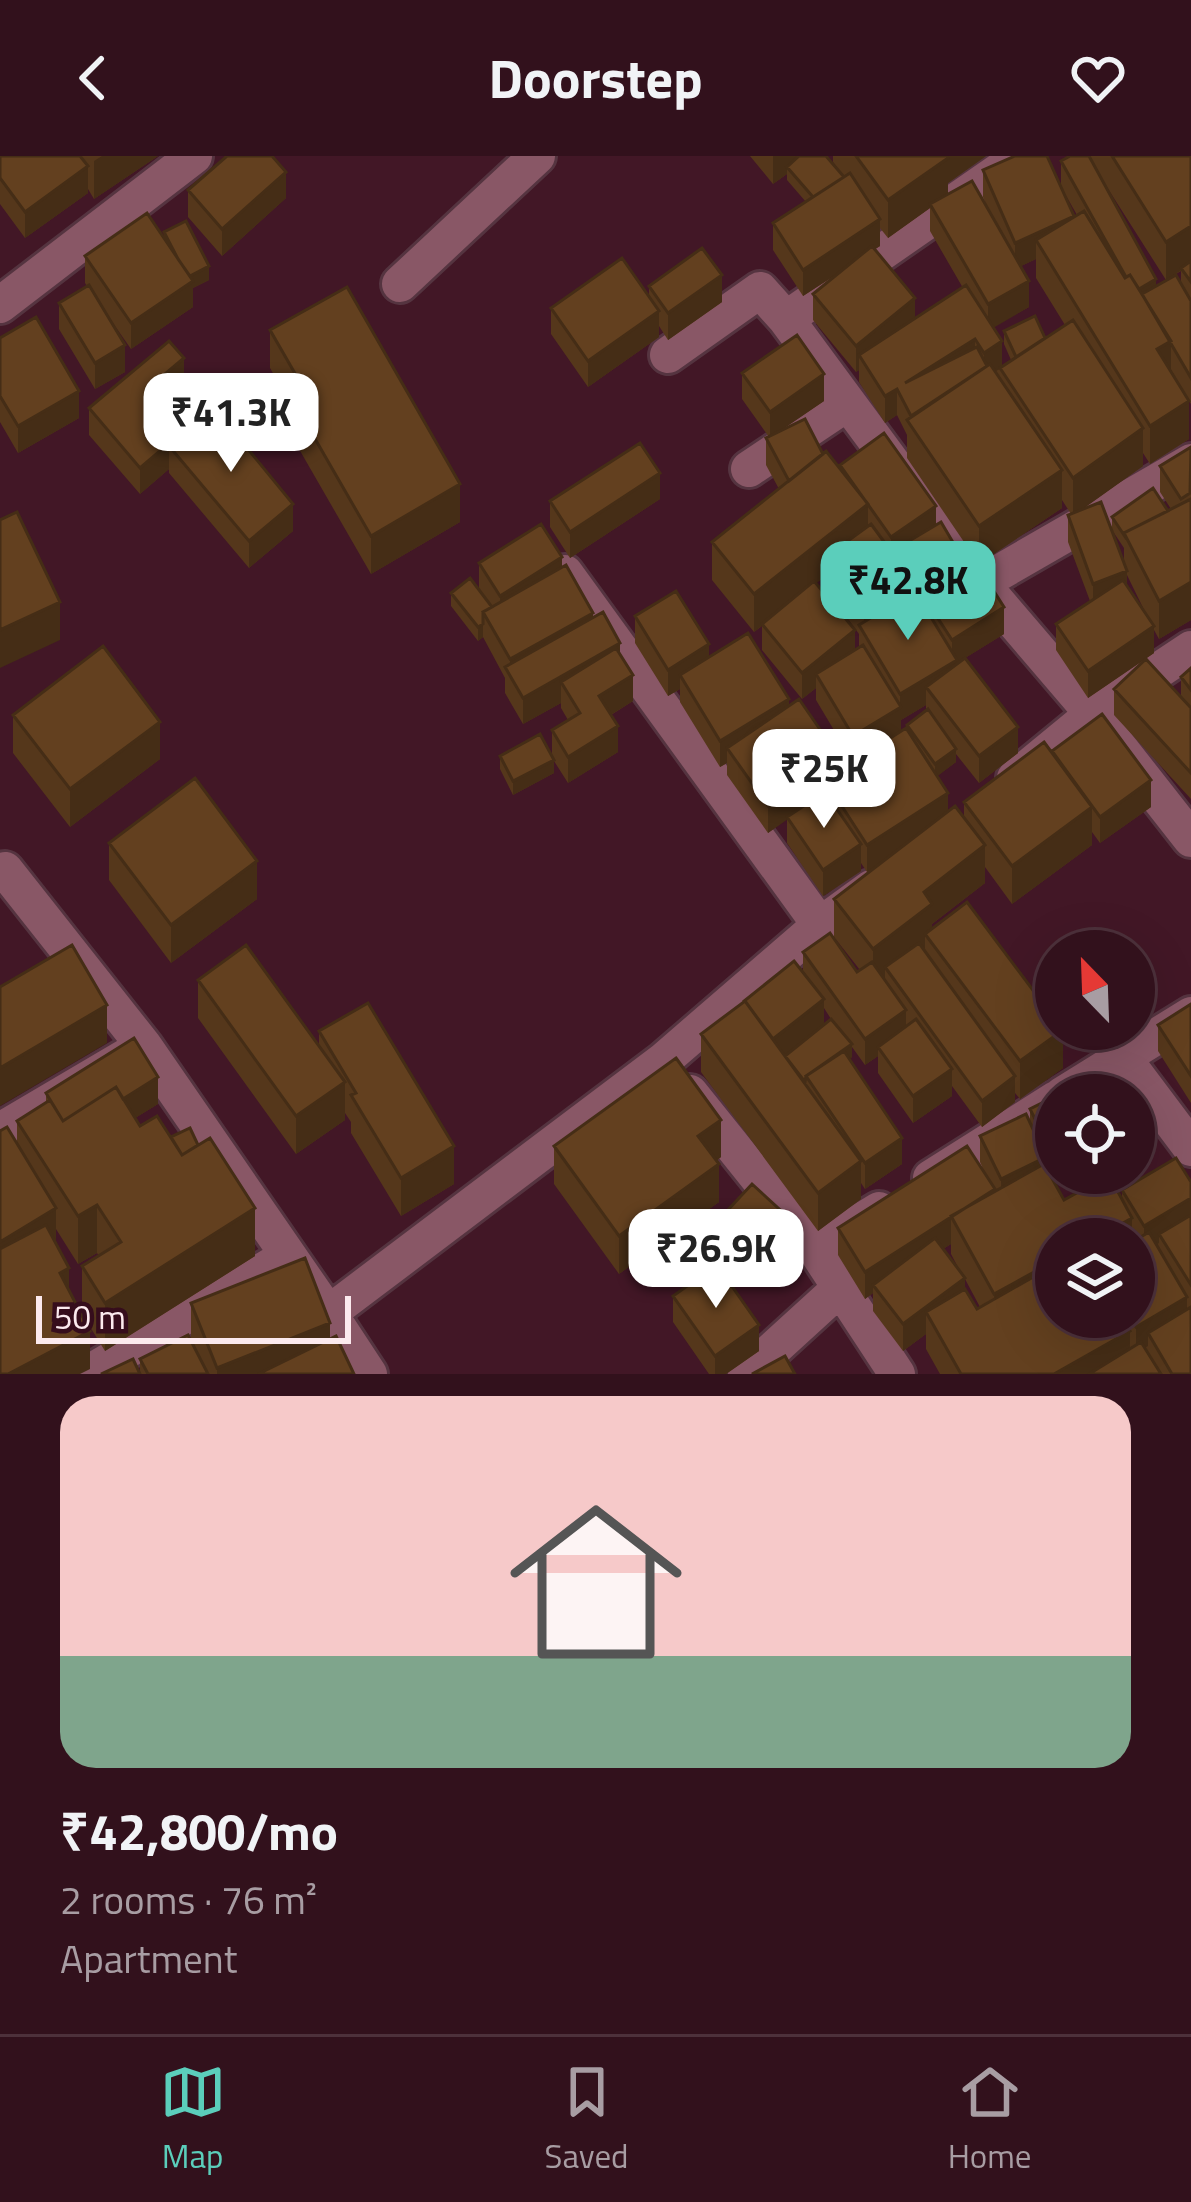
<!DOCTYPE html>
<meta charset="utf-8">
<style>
body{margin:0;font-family:"Titillium Web",sans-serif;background:#3d1f29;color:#f1f3f6;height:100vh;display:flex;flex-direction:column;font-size:45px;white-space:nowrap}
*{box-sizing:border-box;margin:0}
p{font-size:39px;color:#a89da3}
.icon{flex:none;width:66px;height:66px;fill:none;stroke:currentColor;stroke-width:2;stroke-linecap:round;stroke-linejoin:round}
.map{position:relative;height:1218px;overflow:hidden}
.panel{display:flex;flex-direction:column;background:#32111c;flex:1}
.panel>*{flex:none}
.needle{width:78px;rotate:337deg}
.tools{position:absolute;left:1035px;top:774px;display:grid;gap:24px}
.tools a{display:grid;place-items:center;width:120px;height:120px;border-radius:50%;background:#32111c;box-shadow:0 12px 48px #0002,0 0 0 3px #4d313b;font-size:60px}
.scale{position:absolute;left:36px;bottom:30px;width:315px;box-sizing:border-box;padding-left:12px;border:6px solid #fceaee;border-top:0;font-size:33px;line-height:42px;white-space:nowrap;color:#fceaee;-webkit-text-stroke:9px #360d1c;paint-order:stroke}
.price{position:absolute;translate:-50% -102px;padding:0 27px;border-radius:24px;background:#fff;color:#222;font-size:39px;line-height:78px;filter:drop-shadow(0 3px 6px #0008)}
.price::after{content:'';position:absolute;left:50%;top:72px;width:36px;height:27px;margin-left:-18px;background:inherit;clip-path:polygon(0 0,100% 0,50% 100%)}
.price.current{background:#5bcebb;color:#111}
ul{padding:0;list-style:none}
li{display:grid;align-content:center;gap:24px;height:636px;padding:0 60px}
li+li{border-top:3px solid #4d313b}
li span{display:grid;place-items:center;height:372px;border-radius:36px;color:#555}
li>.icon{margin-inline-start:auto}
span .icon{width:216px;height:216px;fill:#fffc;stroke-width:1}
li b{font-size:51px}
header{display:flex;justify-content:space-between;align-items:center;height:156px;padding:0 60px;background:#32111c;font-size:54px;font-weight:700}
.tab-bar{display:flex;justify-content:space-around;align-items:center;height:168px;border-top:3px solid #4d313b;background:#32111c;font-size:33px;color:#a89da3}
.tab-bar a{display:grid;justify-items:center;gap:6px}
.tab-bar .current{color:#5bcebb}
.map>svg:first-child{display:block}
</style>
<header><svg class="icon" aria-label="back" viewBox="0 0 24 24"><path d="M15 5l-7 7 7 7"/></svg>Doorstep<svg class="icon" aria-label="heart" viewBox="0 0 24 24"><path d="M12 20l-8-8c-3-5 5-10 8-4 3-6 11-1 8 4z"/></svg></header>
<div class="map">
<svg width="1191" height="1218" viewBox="0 0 1191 1218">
<rect width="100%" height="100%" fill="#421726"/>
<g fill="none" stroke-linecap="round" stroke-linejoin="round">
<!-- minor casing -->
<g stroke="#553440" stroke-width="42">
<path id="minor" d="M400,128L537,0
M0,149L194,0
M786,163L1021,0
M668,199L760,134L786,163L981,427L1093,558L1191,683
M749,313L846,248
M565,417L820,769
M981,427L1191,306
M1015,622L1093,558L1191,493
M5,714L144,890
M1122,900L1191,992
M690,937L815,1093
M1062,939L1191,859
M0,975L144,890L319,1144
M931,1022L1056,943
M879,1054L815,1093L897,1218
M87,1218L286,1101
M369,1218L329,1157L664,904L820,769L871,732
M746,1218L838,1134"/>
</g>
<!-- minor -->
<use href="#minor" stroke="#895766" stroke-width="36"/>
</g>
<!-- wall -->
<path fill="#55371b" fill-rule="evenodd" d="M0,0H158L94,43L88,33V37L25,82L0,48Z
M750,0H826L842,18L833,6V0H986L948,27V38L990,57L983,41V14L1074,61L1077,59L1061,31V5L1070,0H1191V248L1171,214L1189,283L1150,308L1143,297V310L1081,354L1124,409V392L1112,374V361L1171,353L1160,336V310L1191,291V464L1159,483L1154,474V497L1088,542L1056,494V468L1090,445L1068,386V359L1071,358L1062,344V352L979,408L907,302V279L897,259L885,267L859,226V214L856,216L813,164V138L837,118L803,140L773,94V67L806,46L787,24V18L773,28ZM1096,14L1166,124L1181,115V128L1156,130ZM930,52V75L963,132L915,163L875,93L880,90V72L888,82ZM1036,103V122L1065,169L1045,182L1004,175V188L1011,204L1002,210L993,171L1029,151L1021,110ZM1127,419L1147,460L1127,429Z
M188,34L286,42L222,100L188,61Z
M164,76L209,124L193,132V151L131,193L103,153L125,216L95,233L59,173V147L87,130L85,127V100L164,83Z
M649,130L722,146L668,184L659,170V181L588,231L551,178V152L649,141Z
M270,174L460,366L371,418L299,293V263L270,212Z
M0,182L79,262L18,297L0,266Z
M742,217L824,245L778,276L823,298L840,312V309L936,369L961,414L919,438L912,426V436L928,457V447L1004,478L965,502L1018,597L979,627L956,598V606L937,620L948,656L964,662V646L1052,597L1151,651L1100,687L1092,676V689L1012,748L985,711V727L932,768V772L1063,912L1020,943L1015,937V946L982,971L952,930V940L913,967L878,917V900L865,909L852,891V901L849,903L902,1008L865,1033L861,1027V1043L818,1075L701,916V878L803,816V796L857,816L860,814L834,781V743L885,704L867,716L861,707V715L823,740L787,687V663L768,677L727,619V607L720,611L680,546V533L668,540L635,487V460L709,501L789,550L839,615L853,606L816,544V532L802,543L762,494V470L754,476L712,424V386L779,333L766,309V282L769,281L742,243ZM823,422V429L859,478V492L855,494L816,427ZM926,549V555L907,569V573L901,575V564ZM824,852L831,863L824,869Z
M184,229L178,233L201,264L293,375L249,412L169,317V313L140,338L89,279V252Z
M660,343L570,402L550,371V345Z
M479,407L562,412L593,461L620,498L633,545L611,559L618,596L568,627L554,605V617L513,639L500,613V600L552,598V574L568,564L561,552V547L523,568L505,537V522L483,481L478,485L451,450V437L479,433Z
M1191,512V643L1114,559V533L1181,541V521Z
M13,559L160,603L70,671L13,597Z
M109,687L257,743L171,807L109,724Z
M198,824L319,890V875L454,1028L401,1060L351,977V966L345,957V964L296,998L198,862Z
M1191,848V947L1158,895V869Z
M46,937L158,948L135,962L140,970L171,981L255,1100L105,1195L82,1158V1110L99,1100L97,1097L78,1108L56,1073V1088L90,1213L17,988V965L46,947Z
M1056,940L1046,1012L1064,1044L1122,1043V1034L1191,1026V1218H940L926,1193V1178L903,1195L873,1155V1137L865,1143L838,1099V1072L988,1023L980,1006V980L1030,966V953ZM1132,1077L1136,1083L1134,1161H1056V1083H1132ZM951,1088V1098L962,1119L943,1093ZM965,1123L980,1151L977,1153L965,1133Z
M554,990L721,1001L716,1005L719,1046L619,1118L554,1028Z
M727,1055L800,1098L776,1125L727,1081Z
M673,1140L759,1195L726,1218H709L673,1166Z
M191,1147L330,1183L354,1218H140V1203L191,1184Z"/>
<!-- shaded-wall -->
<path fill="#452d16" d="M102,0H158L94,43V5Z
M773,0H808L787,11V18L773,28Z
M942,0H986L948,27V40L930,48V52L888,82V44Z
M88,10V37L25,82V56Z
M286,16V42L222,100V73Z
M1074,60L1036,84V103L1015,113V87Z
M880,63V90L803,140V114Z
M1191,70V108L1166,124V86Z
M209,110V124L193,132V151L131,193V167L188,122Z
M722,119V146L668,184V157Z
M1156,123V149L1134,135Z
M1029,125V151L988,175V148Z
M915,142V168L859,199V214L856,216V190Z
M659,155V181L588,231V205Z
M975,183V210L905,227Z
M1002,185V212L984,221V197Z
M1171,185V223L1157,193Z
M125,189V216L95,233V207Z
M184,202V229L165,244V218Z
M824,218V245L770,282V256Z
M897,233V259L885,267V240Z
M79,235V262L18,297V270Z
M1189,245V283L1150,308V270Z
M201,260V287L169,290V313L140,338V312Z
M1143,272V310L1073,360V322Z
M1062,314V352L979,408V370Z
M660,317V343L570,402V376Z
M460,328V366L371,418V380Z
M293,348V375L249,412V385Z
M868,348V385L823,403V422L754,476V438Z
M936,350V376L899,391V402L891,407V381Z
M961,400V414L919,438V425Z
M562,401V428L500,467V440Z
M1127,415V442L1093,454V428Z
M912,424V450L864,478V459Z
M1191,426V464L1159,483V445Z
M60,446V484L0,512V474Z
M1004,451V478L957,507L926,531V549L901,564V578L853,606V580L900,552V538L952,507V484Z
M593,457V483L510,518V503Z
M483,468V481L478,485V471Z
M1154,470V497L1088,542V515Z
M855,474V500L816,518V532L802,543V517Z
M620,487V513L561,526V547L523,568V542Z
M709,488V515L680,519V533L668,540V514Z
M633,519V545L599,566V540Z
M789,543V569L727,592V607L720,611V585Z
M160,566V603L70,671V633Z
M618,570V596L568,627V601Z
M1018,571V597L979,627V600Z
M956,593V606L935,622V608Z
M839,601V628L825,624V637L768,677V650Z
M554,604V617L513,639V625Z
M1151,624V651L1100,687V661Z
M948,637V664L867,716V689Z
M1092,651V689L1012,748V710Z
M861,688V715L823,740V714Z
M985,689V727L932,768V786L925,778V792L890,818L885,811V822L873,831V793L924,736Z
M257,705V743L171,807V769Z
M824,843V869L772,910V883Z
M107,849V887L0,950V912Z
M906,854V880L878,891V900L865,909V883Z
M1063,874V912L1020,943V905Z
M852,888V901L815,932L809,923Z
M952,913V940L913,967V940Z
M1015,920V946L982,971V945Z
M158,921V948L70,1002V975Z
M345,926V964L296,998V960Z
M721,964V1001L698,1018V980Z
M1056,973V999L1046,1004V1028L1001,1049V1023L1043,1003V979Z
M902,982V1008L865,1033V1007Z
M454,990V1028L401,1060V1022Z
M861,1005V1043L818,1075V1037Z
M719,1008V1046L619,1118V1080Z
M1191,1042V1068L1159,1078V1087L1144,1096V1070Z
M97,1049V1097L78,1108V1060Z
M56,1052V1089L0,1124V1086Z
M255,1052V1100L105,1195V1147Z
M951,1061V1088L878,1134L873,1129V1137L865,1143V1116Z
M1132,1062V1083H1094Z
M800,1072V1098L776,1125V1099Z
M1056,1104V1142L994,1176V1138Z
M69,1112V1150L60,1117Z
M965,1122V1149L926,1156V1178L903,1195V1168Z
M1187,1141V1167L1148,1177V1190L1136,1197V1171Z
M330,1167V1205L298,1218H217V1212Z
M759,1169V1195L726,1218H715V1200Z
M90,1175V1213L80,1218H8Z
M1130,1175V1213L1121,1218H1054Z"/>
<!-- building -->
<path fill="#63401f" stroke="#452d16" stroke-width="3" d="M0,0H80L88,10L25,56L0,22Z
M227,0H272L286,16L222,73L188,34Z
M799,0H826L844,21L813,41L787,11Z
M856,0H947L948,2L888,44Z
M1015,0H1047L1074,60L1015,87L983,14Z
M1070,0H1089L1156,123L1139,133L1130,119L1126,121L1061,5Z
M1112,0H1191V70L1166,86Z
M850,17L880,63L803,114L773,67Z
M972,25L1029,125L988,148L930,48Z
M1084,55L1125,122L1130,119L1171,185L1157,193L1189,245L1150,270L1036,84Z
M147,57L193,125L131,167L85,100Z
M186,65L209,110L190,120L178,103L164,76Z
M872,90L915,142L856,190L813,138Z
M702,92L722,119L668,157L649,130Z
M622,102L659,155L588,205L551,152Z
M1191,105V126L1181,112Z
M1176,119L1191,145V222L1142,138Z
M89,129L125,189L95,207L59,147Z
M966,129L1002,185L984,197L975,183L905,227L977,191L987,210L911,260L897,233L885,240L859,199Z
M347,131L460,328L371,380L299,255L312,247L270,174Z
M1035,160L1045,182L1016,201L1004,175Z
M36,161L79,235L18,270L0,240V182Z
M1073,164L1143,272L1073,322L1000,212Z
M797,179L824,218L770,256L742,217Z
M169,185L184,202L165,218L201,260L140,312L89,252Z
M990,208L1062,314L979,370L907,264Z
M215,253L293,348L249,385L169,290Z
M805,263L823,298L789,325L766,282Z
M884,277L936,350L891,381L840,309Z
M640,287L660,317L570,376L550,345Z
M1191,291L1190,337L1181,343L1160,310Z
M826,295L868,348L754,438L712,386Z
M1153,332L1168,355L1124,377V379L1112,361Z
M1191,343V426L1159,445L1124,377Z
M1101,346L1127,415L1093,428L1068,359Z
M17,356L60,446L0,474V364Z
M941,366L961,400L919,425L899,391Z
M541,368L562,401L500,440L479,407Z
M871,368L912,424L864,459L823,403Z
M566,409L593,457L510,503L483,456Z
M981,415L1004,451L952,484L928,447Z
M470,422L492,451L483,456V468L478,471L451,437Z
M1123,424L1154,470L1088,515L1056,468Z
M814,425L855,474L802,517L762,468Z
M676,435L709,488L668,514L635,460Z
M915,435L957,504L900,538L859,469Z
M603,456L620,487L523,542L505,511Z
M748,477L789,543L720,585L680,519Z
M863,489L901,551L853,580L816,518Z
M103,490L160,566L70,633L13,559Z
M616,492L633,519L599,540L618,570L568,601L552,574L580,557L561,526Z
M965,502L1018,571L979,600L926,531Z
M1146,503L1191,552V617L1114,533Z
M1191,512V534L1181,521Z
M799,543L839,601L768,650L727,592Z
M928,553L956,593L935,608L907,569Z
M1102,558L1151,624L1100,661L1052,595Z
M906,572L948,637L867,689L825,624Z
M540,578L554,604L513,625L500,600Z
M1044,586L1092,651L1012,710L964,646Z
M195,622L257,705L171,769L109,687Z
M825,636L861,688L823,714L787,661Z
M955,650L985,689L924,736L932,748L873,793L834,743Z
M967,746L1056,865V873L1063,874L1020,905L925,778Z
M830,777L857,816L872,806L906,854L865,883L803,796Z
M919,787L1015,920L982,945L885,811Z
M72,789L107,849L0,912V831Z
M246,789L345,926L296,960L198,824Z
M794,805L824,843L773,883L745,845L743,846Z
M745,845L861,1005L818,1037L701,878Z
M368,847L454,990L401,1022L351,939L356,937L319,875Z
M1191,848V920L1158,869Z
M831,863L852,888L806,920L805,926L785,900Z
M916,863L952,913L913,940L878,891Z
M134,882L158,921L123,943L116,931L63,965L46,937Z
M844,895L902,982L865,1007L806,920Z
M676,902L721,964L698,980L719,1008L619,1080L554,990Z
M1096,920L1106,939H1057Z
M116,931L140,970L157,960L182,999L210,982L255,1052L105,1147L82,1110L121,1086L97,1049L78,1060L17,965L50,944L63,965Z
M1056,940V973L1043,979L1030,953Z
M1026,958L1046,1001L1001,1023L980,980Z
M7,971L56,1052L0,1086V975Z
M190,972L198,989L182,999L171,981Z
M967,990L995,1033L865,1116L838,1072Z
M1176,1002L1191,1026V1042L1144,1070L1122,1034Z
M1044,1008L1064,1044L1109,1019L1132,1062L1094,1083H1056V1104L994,1138L951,1060Z
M752,1028L800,1072L776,1099L727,1055Z
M1191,1059V1129L1159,1078Z
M46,1069L69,1112L60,1117L90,1175L8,1218H0V1093Z
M1149,1076L1187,1141L1136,1171L1130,1161H1134V1085Z
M935,1082L965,1122L903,1168L873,1129Z
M305,1102L330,1167L217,1212L191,1147Z
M1056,1108V1161H1122L1130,1175L1054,1218H961L926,1156L965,1133L977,1153Z
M717,1109L759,1169L715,1200L673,1140Z
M1191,1151V1218H1172L1148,1177Z
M188,1179L208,1218H148L140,1203Z
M336,1180L354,1218H258Z
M1141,1186L1161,1218H1089Z
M785,1200L795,1218H752Z
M133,1203L140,1218H101Z"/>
</svg>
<div class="tools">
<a><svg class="needle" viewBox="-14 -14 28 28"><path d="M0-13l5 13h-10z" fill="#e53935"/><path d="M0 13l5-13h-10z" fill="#a89da3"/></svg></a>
<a><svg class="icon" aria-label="locate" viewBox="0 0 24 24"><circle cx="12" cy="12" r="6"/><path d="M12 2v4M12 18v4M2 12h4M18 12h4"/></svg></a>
<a><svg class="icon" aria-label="layers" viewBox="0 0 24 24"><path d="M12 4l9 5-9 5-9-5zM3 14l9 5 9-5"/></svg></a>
</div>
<div class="scale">50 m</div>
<b class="price" style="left:231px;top:319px">₹41.3K</b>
<b class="price current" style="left:908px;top:487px">₹42.8K</b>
<b class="price" style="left:824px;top:675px">₹25K</b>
<b class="price" style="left:716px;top:1155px">₹26.9K</b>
</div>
<section class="panel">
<ul>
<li><span style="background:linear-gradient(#f6c9c9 70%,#7fa58c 0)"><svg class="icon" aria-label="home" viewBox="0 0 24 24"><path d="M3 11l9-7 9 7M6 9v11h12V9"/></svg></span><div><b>₹42,800/mo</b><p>2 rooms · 76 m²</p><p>Apartment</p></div></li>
</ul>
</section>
<nav class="tab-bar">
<a class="current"><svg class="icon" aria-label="map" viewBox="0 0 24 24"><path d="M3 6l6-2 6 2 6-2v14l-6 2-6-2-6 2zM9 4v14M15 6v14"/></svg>Map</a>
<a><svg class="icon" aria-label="saved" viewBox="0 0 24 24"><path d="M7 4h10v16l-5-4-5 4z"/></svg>Saved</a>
<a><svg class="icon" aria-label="home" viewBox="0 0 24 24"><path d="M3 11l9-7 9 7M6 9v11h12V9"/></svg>Home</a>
</nav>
